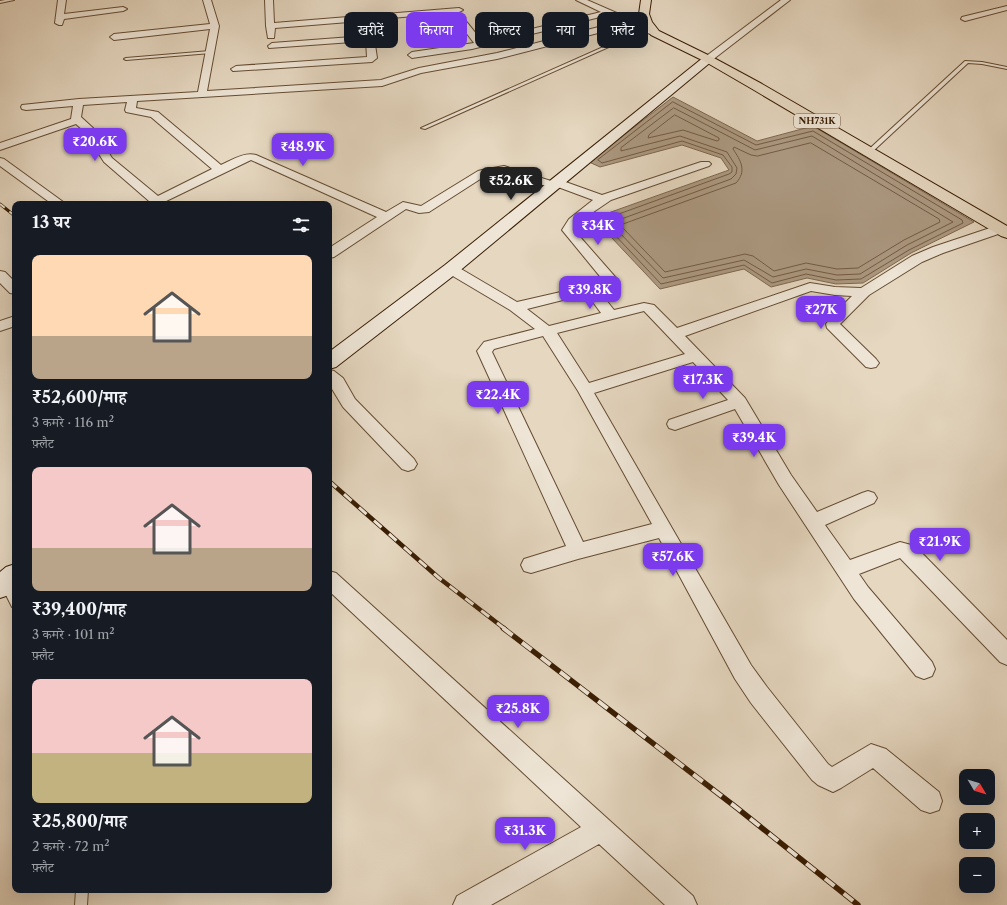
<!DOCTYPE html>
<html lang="hi">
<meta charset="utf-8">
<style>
body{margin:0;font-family:"Libre Caslon Text","Noto Serif Devanagari",serif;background:#20242c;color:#f1f3f6;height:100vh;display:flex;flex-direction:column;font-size:15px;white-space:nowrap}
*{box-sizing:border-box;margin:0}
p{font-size:13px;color:#9ea1a6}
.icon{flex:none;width:22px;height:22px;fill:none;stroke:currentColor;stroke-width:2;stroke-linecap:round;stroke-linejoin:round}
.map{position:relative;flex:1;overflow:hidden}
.sheet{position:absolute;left:12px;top:201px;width:320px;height:692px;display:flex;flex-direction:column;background:#171b24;border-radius:8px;box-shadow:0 4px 16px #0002}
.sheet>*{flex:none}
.guide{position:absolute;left:344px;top:12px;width:380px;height:36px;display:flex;gap:8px}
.needle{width:26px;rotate:128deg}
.buttons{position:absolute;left:959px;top:769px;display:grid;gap:8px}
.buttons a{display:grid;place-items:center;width:36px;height:36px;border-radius:8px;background:#171b24;box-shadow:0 4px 16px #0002;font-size:20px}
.price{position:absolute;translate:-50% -34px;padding:0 9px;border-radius:8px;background:#7c3aed;color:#fff;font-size:13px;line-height:26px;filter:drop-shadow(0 1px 2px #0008)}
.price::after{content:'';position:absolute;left:50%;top:24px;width:12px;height:9px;margin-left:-6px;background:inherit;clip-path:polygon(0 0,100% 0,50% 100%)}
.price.current{background:#222;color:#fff}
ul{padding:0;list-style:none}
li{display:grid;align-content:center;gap:8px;height:212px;padding:0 20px}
li span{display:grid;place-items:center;height:124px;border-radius:8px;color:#555}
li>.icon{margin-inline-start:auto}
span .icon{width:72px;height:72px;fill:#fffc;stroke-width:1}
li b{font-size:17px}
h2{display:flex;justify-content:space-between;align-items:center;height:48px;padding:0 20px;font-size:17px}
.chip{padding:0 14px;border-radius:8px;background:#171b24;box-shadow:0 4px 16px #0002;font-size:14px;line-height:36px}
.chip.current{background:#7c3aed;color:#fff}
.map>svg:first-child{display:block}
</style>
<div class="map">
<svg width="1007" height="905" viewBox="0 0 1007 905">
<rect width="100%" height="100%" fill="#e5d7c0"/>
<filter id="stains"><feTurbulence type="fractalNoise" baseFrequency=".005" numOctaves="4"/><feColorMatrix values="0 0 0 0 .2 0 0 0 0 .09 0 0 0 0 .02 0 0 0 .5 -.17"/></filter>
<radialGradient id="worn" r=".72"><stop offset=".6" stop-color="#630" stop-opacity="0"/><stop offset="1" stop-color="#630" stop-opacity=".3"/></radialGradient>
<!-- water -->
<path fill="#ab9880" stroke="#7e674e" d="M673,97L757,141L813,126L974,222L911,253L863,283L836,284L807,278L771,287L744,269L660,289L610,236L597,217L729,170L721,158L682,145L600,167L589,162Z"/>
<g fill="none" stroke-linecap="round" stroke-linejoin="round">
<!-- shore -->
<path stroke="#725b42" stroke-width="1" d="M673,102L756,145L813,131L962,220L963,223L909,250L861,279L836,280L806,274L772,283L744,265L661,284L613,233L605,219L729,174L732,172V167L723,155L682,141L602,163L598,160Z
M674,108L755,150L812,136L953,222L907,245L860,274L837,275L806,269L773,277L744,260L663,278L617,230L613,222L731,179L736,174L737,168L727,152L680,136L621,151V148Z
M675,115L719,138V140L717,141L683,130L648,138L649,135Z
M811,143L939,219L940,222L904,240L858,268L837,269L806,263L774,271L753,256L745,254L665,272L622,227L623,224L736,183C747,171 741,161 733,149L734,147L751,155L757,156Z"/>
<!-- lane casing -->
<g stroke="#654c32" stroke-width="2">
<path id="lane" d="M5,0H14L0,3V1Z
M646,28L649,29L425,129L421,128Z
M210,51H211V53L126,60L124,59L126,58Z
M965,61L982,62L1007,67V69L982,64L968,63L871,153H867V151Z
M6,581L9,582L15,594V608L12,607L1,585L3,582Z
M76,890H88L87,905H75Z"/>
</g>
<!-- street casing -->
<g stroke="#654c32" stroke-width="2">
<path id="street" d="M58,0H66L64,14L123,7L127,9L123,11L64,19L62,25H59L55,23Z
M203,0H211L219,26L207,91L381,80L419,68L497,53L622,21L608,15L472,49L412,58L408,55L412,52L474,43L458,22L462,20H465L482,41L601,12L576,0H587L658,31L659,33L655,36L629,25L497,59L421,73L382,86L137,101L136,108L158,112L221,165C232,160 244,152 256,155L386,212L403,202L421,206L478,171L482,170L504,166L551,181L556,179L560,180L602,195L701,162H709L711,164L709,166L611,200L589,215L574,230L617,279L615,286L599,291L614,310L644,303L654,305L677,328L810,283L835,287L861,288L912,256L933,247L996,226H1004L1006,229L1004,232L943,253L922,262L869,295L840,324L876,359L879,363L876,367L871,368L866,367L827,328L826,324L830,318L852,296L835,295L811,291L685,336L745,398L791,475L817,512L862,493L868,491L874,493L877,498L874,503L825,525L850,560L900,542L915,546L1007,640V665L1000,662L900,558L859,574L868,587L932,662L935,669L932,676L924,679L916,676L854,599L779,485L735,409L675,430L669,428L667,424L669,420L728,400L693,362L594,393L751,665L767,687L828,764L832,767L871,744L886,749L939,792L942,801L939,810L930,813L921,810L873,768L841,788L833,792L818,785L812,780L751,703L735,679L659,538L578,559L531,573L524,571L521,565L524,559L566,546L477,351L484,342L535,329L510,310L446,272L444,269L446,266H456L517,302L600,283L603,280L562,230L569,219L593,200L558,187L553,188L549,187L503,172L485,176L429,212L419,213L406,209L334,257L329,258V248L377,217L251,160L160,204H145L149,201L104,162L85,132L76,124L0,150V143L71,119L73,106L26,110L22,109L21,107L22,105L79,99L198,92L210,29L114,40L110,37L114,34L210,24ZM127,102L125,110L126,112L151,117L212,169L158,196L112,158L93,128L81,117L83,105ZM587,294L601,313L549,326L527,309ZM644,311L685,354L589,383L557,333ZM543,336L578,391L652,524L583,542L492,352L494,349Z
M265,0H273L274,23L459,8L463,10L459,12L369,20L374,38L377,58L372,62L233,71L231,69L236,66L367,57L366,41L269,48L268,46L272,43L365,36L361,21L275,28L274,38H268L266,26Z
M781,0H790L711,61H705L703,59L705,57Z
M1007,6V10L965,21L961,19L962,17Z
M0,158L4,159L66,204H52L0,166Z
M0,271L5,272L15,282V294L10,293L0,283Z
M15,316V326L0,331V321Z
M329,370L334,371L343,378L355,399L414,459L417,464L414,469L408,471L402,469L343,407L329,384Z
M329,571L336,573L693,896L697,905H665L599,844L491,905H453L457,896L581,827L329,591Z"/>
</g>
<!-- secondary casing -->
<g stroke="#3a1e03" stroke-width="2">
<path id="secondary" d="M708,55L712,57L714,59L712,61L457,273L336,367L329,369V352L445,265L704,57Z
M15,564V590L9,595L0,598V572L6,567Z"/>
</g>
<!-- highway casing -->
<g stroke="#3a1e03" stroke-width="2">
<path id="highway" d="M641,0H651L649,14L652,22L659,31L712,57L762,84L1007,226V238L1001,236L754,90L704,61L651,35L642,22L639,14Z"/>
</g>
<!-- lane -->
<use href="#lane" fill="#eee5d6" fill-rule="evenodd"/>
<!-- street -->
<use href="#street" fill="#eee5d6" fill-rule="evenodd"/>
<!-- secondary -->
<use href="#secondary" fill="#eee5d6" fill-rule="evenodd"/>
<!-- highway -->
<use href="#highway" fill="#e5d7c0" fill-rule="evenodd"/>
<!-- rail-far2 casing -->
<g stroke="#3a1e03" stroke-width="3">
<path id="rail-far2" d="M0,204L15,216"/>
</g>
<!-- rail-far1 casing -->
<g stroke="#3a1e03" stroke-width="4.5">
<path id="rail-far1" d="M329,481L439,578L505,629"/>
</g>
<!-- rail casing -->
<g stroke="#3a1e03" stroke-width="5.5">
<path id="rail" d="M503,628L737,808L858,905"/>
</g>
<!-- rail-far2 -->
<use href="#rail-far2" stroke="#eee5d6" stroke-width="2" stroke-dasharray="6" stroke-linecap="butt"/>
<!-- rail-far1 -->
<use href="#rail-far1" stroke="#eee5d6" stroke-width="3" stroke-dasharray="10" stroke-linecap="butt"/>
<!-- rail -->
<use href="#rail" stroke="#eee5d6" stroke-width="4" stroke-dasharray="12" stroke-linecap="butt"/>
</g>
<g text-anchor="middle" stroke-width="3.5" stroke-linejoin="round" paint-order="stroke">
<!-- shield labels -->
<rect fill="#eee5d6" stroke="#705a42" stroke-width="1" x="794" y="114" width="46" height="14" rx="3"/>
<g font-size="9" font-weight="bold" fill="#3a1e03">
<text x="817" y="124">NH731K</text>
</g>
</g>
<rect width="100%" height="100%" filter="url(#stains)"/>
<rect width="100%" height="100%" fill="url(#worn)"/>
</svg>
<div class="buttons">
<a><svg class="needle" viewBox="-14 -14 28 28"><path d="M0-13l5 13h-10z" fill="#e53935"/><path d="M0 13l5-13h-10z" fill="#9ea1a6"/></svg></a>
<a>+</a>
<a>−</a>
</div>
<b class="price" style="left:95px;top:162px">₹20.6K</b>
<b class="price" style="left:303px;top:167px">₹48.9K</b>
<b class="price current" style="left:511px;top:201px">₹52.6K</b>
<b class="price" style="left:598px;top:246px">₹34K</b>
<b class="price" style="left:590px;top:310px">₹39.8K</b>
<b class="price" style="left:821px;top:330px">₹27K</b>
<b class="price" style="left:703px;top:400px">₹17.3K</b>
<b class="price" style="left:498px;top:415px">₹22.4K</b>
<b class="price" style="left:754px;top:458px">₹39.4K</b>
<b class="price" style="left:940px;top:562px">₹21.9K</b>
<b class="price" style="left:673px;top:577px">₹57.6K</b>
<b class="price" style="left:518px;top:729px">₹25.8K</b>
<b class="price" style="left:525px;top:851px">₹31.3K</b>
<div class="guide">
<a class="chip">खरीदें</a>
<a class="chip current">किराया</a>
<a class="chip">फ़िल्टर</a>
<a class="chip">नया</a>
<a class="chip">फ़्लैट</a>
</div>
<section class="sheet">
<h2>13 घर<svg class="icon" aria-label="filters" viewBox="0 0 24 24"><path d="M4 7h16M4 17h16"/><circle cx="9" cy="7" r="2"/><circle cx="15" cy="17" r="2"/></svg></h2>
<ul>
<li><span style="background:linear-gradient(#ffd9b3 65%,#b9a48a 0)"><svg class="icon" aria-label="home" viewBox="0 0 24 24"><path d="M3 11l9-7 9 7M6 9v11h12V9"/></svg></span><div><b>₹52,600/माह</b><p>3 कमरे · 116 m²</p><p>फ़्लैट</p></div></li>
<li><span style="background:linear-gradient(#f6c9c9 65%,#b9a48a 0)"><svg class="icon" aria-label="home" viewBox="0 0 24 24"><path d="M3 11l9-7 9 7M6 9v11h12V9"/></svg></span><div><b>₹39,400/माह</b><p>3 कमरे · 101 m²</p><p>फ़्लैट</p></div></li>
<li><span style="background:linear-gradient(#f6c9c9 60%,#c2b280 0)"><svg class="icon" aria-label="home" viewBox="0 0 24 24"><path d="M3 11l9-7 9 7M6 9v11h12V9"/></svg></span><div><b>₹25,800/माह</b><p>2 कमरे · 72 m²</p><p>फ़्लैट</p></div></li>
</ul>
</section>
</div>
